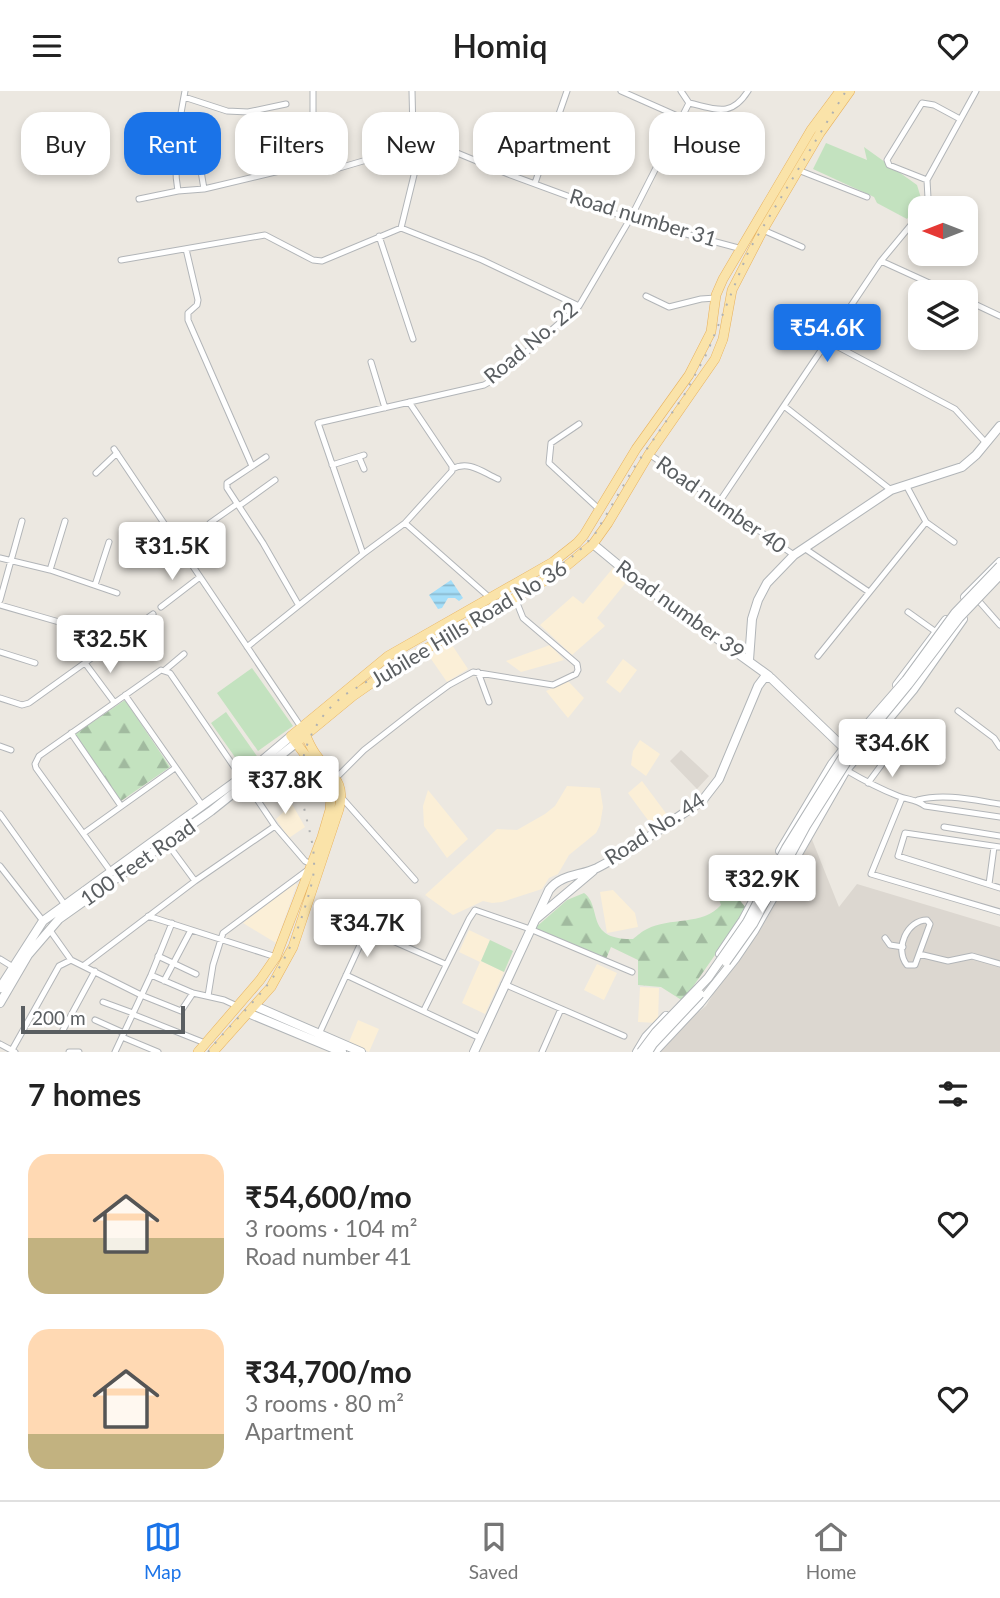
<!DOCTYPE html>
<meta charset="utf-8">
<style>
body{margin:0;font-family:Lato,sans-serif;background:#f2f2f2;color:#222;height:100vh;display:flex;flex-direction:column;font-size:26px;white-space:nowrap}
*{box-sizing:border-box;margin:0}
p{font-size:23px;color:#767676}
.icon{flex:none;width:38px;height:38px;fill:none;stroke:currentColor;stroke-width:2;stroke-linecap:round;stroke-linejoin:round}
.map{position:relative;height:961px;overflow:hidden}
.side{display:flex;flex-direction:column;background:#fff;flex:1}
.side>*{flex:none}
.banner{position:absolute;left:21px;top:21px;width:959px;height:63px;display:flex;gap:14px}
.needle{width:46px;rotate:270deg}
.fabs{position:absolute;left:908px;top:105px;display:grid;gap:14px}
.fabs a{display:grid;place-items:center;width:70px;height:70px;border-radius:14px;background:#fff;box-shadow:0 4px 10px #0003;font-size:35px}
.scale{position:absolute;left:21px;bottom:18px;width:164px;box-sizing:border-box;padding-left:7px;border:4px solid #5a5e61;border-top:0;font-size:19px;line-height:24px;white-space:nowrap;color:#5a5e61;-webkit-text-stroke:5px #fff;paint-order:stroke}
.price{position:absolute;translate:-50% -60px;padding:0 16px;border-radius:7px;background:#fff;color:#222;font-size:23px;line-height:46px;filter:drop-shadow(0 2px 4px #0008)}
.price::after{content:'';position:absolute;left:50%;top:42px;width:21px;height:16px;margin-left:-10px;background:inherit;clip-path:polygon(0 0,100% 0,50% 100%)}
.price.selected{background:#1a73e8;color:#fff}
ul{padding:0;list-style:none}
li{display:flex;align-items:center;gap:21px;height:175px;padding:0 28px}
li span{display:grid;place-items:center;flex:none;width:196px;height:140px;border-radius:21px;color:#555}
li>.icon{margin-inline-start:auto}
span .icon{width:84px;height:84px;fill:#fffc;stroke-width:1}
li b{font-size:30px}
h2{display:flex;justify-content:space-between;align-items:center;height:84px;padding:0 28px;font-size:30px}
.chip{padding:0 24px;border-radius:21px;background:#fff;box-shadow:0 4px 10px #0003;font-size:24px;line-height:63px}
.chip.selected{background:#1a73e8;color:#fff}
header{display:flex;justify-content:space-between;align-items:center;height:91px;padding:0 28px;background:#fff;font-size:32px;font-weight:600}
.dock{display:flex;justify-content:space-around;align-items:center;height:98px;border-top:2px solid #e0e0e0;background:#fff;font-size:19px;color:#767676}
.dock a{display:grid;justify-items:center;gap:4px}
.dock .selected{color:#1a73e8}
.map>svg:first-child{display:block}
</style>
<header><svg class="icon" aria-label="menu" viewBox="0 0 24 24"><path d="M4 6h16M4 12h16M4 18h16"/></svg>Homiq<svg class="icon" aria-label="heart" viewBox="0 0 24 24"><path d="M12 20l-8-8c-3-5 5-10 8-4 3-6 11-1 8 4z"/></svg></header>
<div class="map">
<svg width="1000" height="961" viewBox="0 0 1000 961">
<defs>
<pattern id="forest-firs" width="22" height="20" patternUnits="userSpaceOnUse" patternTransform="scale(1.75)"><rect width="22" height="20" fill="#c3e2bf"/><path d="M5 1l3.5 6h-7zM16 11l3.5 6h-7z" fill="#a1ba9f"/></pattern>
<pattern id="water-rules" width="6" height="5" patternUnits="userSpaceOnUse" patternTransform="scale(1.75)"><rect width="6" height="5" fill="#a4def9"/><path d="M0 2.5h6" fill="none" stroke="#89b7cd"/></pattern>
</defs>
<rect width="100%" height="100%" fill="#ece8e1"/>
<!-- commercial -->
<path fill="#fbefd7" d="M613,477L628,489L597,527L605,535L572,564L540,534L573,505L583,513Z
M450,551L468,578L447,591L429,565Z
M550,554L564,569L521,581L506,570Z
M623,568L637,579L620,602L606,591Z
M568,590L584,607L568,627L546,600Z
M640,649L660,663L646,685L631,674L633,660Z
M642,690L668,725L653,736L628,702Z
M567,695L600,697L603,716L600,734L596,742L569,764L558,783L549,787L542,798L502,811L492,812L483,810L453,824L425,804L497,738L517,739L545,723L555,715Z
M428,699L468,748L447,767L424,735L423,715Z
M292,713L305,736L289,747L276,728Z
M294,792L297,793L276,852L243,832Z
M613,799L635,822L638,836L607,842L600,801Z
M469,839L490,849L481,870L504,881L485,923L462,912L480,871L459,861Z
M597,873L617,882L604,909L584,899Z
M640,896L659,897L658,932L638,931Z
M358,929L379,938L369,961L349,951Z"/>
<!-- education -->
<path fill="#dcd7d0" d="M681,659L709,685L697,698L670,670Z
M809,741L839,816L857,793L1000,836V961H660L673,941L706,915Z"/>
<!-- forest -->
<path fill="url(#forest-firs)" d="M125,609L170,676L121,710L75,643Z
M717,786L721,787L747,818L683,910L661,896L638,894V869L611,856L606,868L535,837L567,809L584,802C603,816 584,849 633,848C637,845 642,840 647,838C669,826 703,835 721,814L713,791Z"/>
<!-- green -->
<path fill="#c3e2bf" d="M826,52L867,69L864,56L917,94L921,107L907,128L877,112L874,106L813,78Z
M252,577L293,635L258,660L217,602Z
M226,621L259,668L244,679L211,632Z
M490,849L513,860L504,881L481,870Z"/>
<!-- water -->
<path fill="url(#water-rules)" d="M451,489L463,507L459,510L455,507H448L442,517L438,518L429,504Z"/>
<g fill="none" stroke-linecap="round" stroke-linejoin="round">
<!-- street casing -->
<g stroke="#b2b5b8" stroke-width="7">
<path id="street" d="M185,0C179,32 172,68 178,100L204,98L313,72L329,80L414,55L426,54L450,59L508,83L630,128L742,158
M621,0L682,27
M681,0L689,12
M184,6L227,20L248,21L286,13
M197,56L204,98
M313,72V0
M798,79L867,106
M927,89L889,74L887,69L922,12L934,14L960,28
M535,92L567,0
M139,108L178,100
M925,117L928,107L927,89L976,0
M401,137L414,84L412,0
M763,139L802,156
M379,145L413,248
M186,158L198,209L197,214L188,222V229L252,375
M121,169L265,144L313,169L322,170L401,137L482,169L579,215
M881,170L949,201
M646,205L669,216L701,208L716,207
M966,209L1000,225
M827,250L955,318L986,352
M371,271L385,317
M784,315L891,399
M579,333L551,352L549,372L600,419
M114,358L301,636
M649,363L794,464
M266,366L227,392V397L263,452L298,513
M359,366L364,378
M332,374L364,364
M452,378C469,369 482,381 498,388
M96,382L117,362
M718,413L881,170L920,123
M239,415L275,389
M926,431L954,451
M210,432L237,413
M405,432L452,380V375L409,311
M804,457L869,501
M363,463L318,332L484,294L498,286L579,215L630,128L689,12C716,18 731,27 748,0
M0,467L50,479L117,502
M50,479L65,430
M95,494L109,451
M0,509L22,430
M978,509L1000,534
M0,514L73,535L96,563
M161,516L200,486
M908,521L936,541
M247,556L363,463L405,432L490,507
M0,561L35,572
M818,565L926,431L906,394
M85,572L114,611
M165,579L184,563
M478,581L489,611
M125,604L202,714
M0,607L22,614L29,612L153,523
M958,620L994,647L1000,656
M71,642L121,715
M0,655L11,659
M846,679C863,689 880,698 898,705C908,709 916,708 925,715L1000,726
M336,687L364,659L419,616L449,594L473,581L553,594L576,583L578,579L577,573L523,527L515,507
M246,692L275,735L305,770L311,773
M868,692L885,669
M342,707L415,789
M902,707L871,783L1000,821
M918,709C944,702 973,709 1000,713
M0,723L65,814
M944,736L1000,745
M84,742L175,677
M167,752L195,790
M1000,756L905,742L898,765L1000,797
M0,775L43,830
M111,781L36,677L35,673L39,665L161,579L170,582L241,686
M989,793L994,756
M148,825L276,866
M49,838L71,869L141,904L181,920L193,902
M885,847L890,854L903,856
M919,863L915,874H907C894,858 907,829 927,829L930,833L919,863L948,870L972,865L1000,873
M158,865L196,883
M0,868L13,876
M83,875L195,790L275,735
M151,884L193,902L224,909L237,915
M346,884L480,947
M164,890L191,839
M504,893L624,945
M208,905L213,874L223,842L309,778
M103,911L133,922
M424,919L469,828L475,819L530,838L632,881
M132,923L205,952
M95,929L124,942
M63,939L95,880
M319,943L366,841L370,840L445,873
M122,946L158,961
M0,953L15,961
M12,959L59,875L71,869
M69,961H79
M115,961L151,884L172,832
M542,961L561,918"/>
</g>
<!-- secondary casing -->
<g stroke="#b1b5b8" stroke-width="10">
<path id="secondary" d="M593,453L640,492L769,585
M965,506L1000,471
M749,569L752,528L758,509L767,492L794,464L891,399L962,376L976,364L1000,335
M897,594L946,529
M780,760L832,673L850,650
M536,828L593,780
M720,863L743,829L774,771
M0,897L43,830L246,683L291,645
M0,912L28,864L59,828L211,720L296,652
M255,915L361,961
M248,922L342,961
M474,961L549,799C561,783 580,785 597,777C634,758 668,732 702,710L719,688L758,595L764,587H771L844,657
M637,961L646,946L666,925
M654,961L700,912L735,868L754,840L846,679L913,599L963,528"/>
</g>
<!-- primary casing -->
<g stroke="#e8b25e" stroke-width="10">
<path id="primary" d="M296,652L353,605L396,575L558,482L593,453L608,432L649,363L715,268L723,248L732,199L763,139L820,42L850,0
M198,961L260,889L276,866L322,746L330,719L331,707L327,693L291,645L388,565L553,471L577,452L584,444L636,358L689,284L711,241L716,204L723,188L811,39L840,0
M213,961L271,896L293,856L339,718C346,691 332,685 317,665C311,658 308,649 304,641"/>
</g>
<!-- street -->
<use href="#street" stroke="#fff" stroke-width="5"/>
<!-- secondary -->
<use href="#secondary" stroke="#fff" stroke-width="8"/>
<!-- primary -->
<use href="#primary" stroke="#fae3a9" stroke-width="9"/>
<!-- rail -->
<path stroke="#b0b1b1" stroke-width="2" stroke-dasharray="2 9" stroke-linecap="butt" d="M208,961C225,939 247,919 265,897C288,869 302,830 311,795C320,763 307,737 302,706C296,665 313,627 346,603L550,482L577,462L595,443L633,378L683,306L707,262L749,159L846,0"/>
<!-- secondary-bridge casing -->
<g stroke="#b1b5b8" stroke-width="10" stroke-linecap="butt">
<path id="secondary-bridge" d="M726,871L753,833L806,735L853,661L908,594L959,527L1000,484
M641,961L656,941L708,887L747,831L786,757L852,651L906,589L955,522L1000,475
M648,961L653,953L700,903"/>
</g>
<!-- secondary-bridge -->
<use href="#secondary-bridge" stroke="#fff" stroke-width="8"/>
</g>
<g text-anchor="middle" stroke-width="7" stroke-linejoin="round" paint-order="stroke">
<!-- street labels -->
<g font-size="21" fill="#5a5e61" stroke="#fff">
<text transform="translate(643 127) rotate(17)" y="7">Road number 31</text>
<text transform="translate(531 252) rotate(-40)" y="7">Road No. 22</text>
<text transform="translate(721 414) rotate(35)" y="7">Road number 40</text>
<text transform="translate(680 519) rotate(36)" y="7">Road number 39</text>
<text transform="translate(469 533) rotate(-31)" y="7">Jubilee Hills Road No 36</text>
<text transform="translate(655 738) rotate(-33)" y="7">Road No. 44</text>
<text transform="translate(138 772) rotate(-35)" y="7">100 Feet Road</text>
</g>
</g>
</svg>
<div class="fabs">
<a><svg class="needle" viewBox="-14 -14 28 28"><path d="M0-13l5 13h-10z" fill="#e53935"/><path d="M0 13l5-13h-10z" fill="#767676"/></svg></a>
<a><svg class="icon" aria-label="layers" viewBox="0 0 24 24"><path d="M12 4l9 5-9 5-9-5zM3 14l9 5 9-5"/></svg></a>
</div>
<div class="scale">200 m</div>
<b class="price selected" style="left:827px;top:273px">₹54.6K</b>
<b class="price" style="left:172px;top:491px">₹31.5K</b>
<b class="price" style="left:110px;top:584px">₹32.5K</b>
<b class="price" style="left:892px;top:688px">₹34.6K</b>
<b class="price" style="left:285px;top:725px">₹37.8K</b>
<b class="price" style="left:762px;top:824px">₹32.9K</b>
<b class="price" style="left:367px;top:868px">₹34.7K</b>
<div class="banner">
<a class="chip">Buy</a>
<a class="chip selected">Rent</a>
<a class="chip">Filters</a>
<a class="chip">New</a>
<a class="chip">Apartment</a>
<a class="chip">House</a>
</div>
</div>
<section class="side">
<h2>7 homes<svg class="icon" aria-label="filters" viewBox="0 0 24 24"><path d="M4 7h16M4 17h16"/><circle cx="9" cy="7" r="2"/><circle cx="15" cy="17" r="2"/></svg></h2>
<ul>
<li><span style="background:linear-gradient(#ffd9b3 60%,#c2b280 0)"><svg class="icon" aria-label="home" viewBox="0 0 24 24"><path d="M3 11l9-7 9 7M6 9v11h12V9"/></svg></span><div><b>₹54,600/mo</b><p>3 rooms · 104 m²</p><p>Road number 41</p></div><svg class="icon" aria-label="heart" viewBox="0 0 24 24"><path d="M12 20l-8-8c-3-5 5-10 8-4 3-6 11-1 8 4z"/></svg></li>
<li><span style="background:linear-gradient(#ffd9b3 75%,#c2b280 0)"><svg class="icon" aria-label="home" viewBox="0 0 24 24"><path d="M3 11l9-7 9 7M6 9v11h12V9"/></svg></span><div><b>₹34,700/mo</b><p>3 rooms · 80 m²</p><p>Apartment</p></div><svg class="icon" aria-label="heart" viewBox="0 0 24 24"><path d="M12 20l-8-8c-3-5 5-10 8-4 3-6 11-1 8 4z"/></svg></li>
</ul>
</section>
<nav class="dock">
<a class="selected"><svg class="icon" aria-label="map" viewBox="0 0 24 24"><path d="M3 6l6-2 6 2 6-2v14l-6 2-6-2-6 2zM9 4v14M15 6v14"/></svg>Map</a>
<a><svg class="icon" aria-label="saved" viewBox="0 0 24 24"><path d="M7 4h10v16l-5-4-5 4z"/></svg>Saved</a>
<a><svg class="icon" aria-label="home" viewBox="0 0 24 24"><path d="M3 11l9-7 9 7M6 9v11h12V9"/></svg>Home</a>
</nav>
